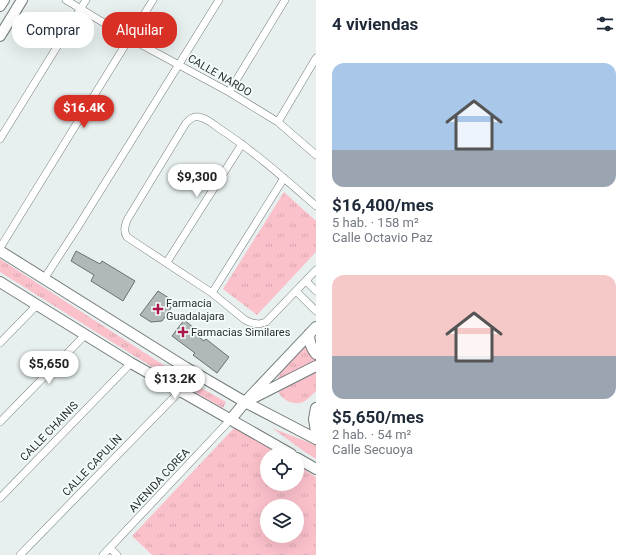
<!DOCTYPE html>
<html lang="es">
<meta charset="utf-8">
<style>
body{margin:0;font-family:Roboto,sans-serif;background:#f2f2f3;color:#1f2937;height:100vh;display:flex;flex-direction:column;font-size:15px;white-space:nowrap}
*{box-sizing:border-box;margin:0}
p{font-size:13px;color:#747a83}
.icon{flex:none;width:22px;height:22px;fill:none;stroke:currentColor;stroke-width:2;stroke-linecap:round;stroke-linejoin:round}
.map{position:relative;flex:1;overflow:hidden}
.panel{display:flex;flex-direction:column;background:#fff;width:316px}
.panel>*{flex:none}
.guide{position:absolute;left:12px;top:12px;width:244px;height:36px;display:flex;gap:8px}
.fabs{position:absolute;left:260px;top:447px;display:grid;gap:8px}
.fabs a{display:grid;place-items:center;width:44px;height:44px;border-radius:50%;background:#fff;box-shadow:0 4px 16px #0002;font-size:20px}
.price{position:absolute;translate:-50% -34px;padding:0 9px;border-radius:14px;background:#fff;color:#222;font-size:13px;line-height:26px;filter:drop-shadow(0 1px 2px #0008)}
.price::after{content:'';position:absolute;left:50%;top:24px;width:12px;height:9px;margin-left:-6px;background:inherit;clip-path:polygon(0 0,100% 0,50% 100%)}
.price.on{background:#d93025;color:#fff}
ul{padding:0;list-style:none}
li{display:grid;align-content:center;gap:8px;height:212px;padding:0 16px}
li span{display:grid;place-items:center;height:124px;border-radius:12px;color:#555}
li>.icon{margin-inline-start:auto}
span .icon{width:72px;height:72px;fill:#fffc;stroke-width:1}
li b{font-size:17px}
h2{display:flex;justify-content:space-between;align-items:center;height:48px;padding:0 16px;font-size:17px}
.pill{padding:0 14px;border-radius:16px;background:#fff;box-shadow:0 4px 16px #0002;font-size:14px;line-height:36px}
.pill.on{background:#d93025;color:#fff}
main{display:flex;flex:1;min-height:0}
.map>svg:first-child{display:block}
</style>
<main>
<div class="map">
<svg width="316" height="555" viewBox="0 0 316 555">
<defs>
<pattern id="grass-tufts" width="24" height="20" patternUnits="userSpaceOnUse"><rect width="24" height="20" fill="#fbc1cb"/><path d="M3 7l-1-3M5 7V3M7 7l1-3M15 17l-1-3M17 17v-4M19 17l1-3" fill="none" stroke="#d7a6af"/></pattern>
</defs>
<rect width="100%" height="100%" fill="#e7f0ef"/>
<!-- grass -->
<path fill="url(#grass-tufts)" fill-rule="evenodd" d="M284,192L316,221V252L257,315L223,289Z
M0,259L182,377L226,402L223,408L173,380L0,272Z
M316,337V391C311,396 306,402 299,403C287,405 273,393 277,380C281,368 306,347 316,337Z
M235,427L279,454H267V484H297V465L316,477V555H152L132,536ZM267,506H297V536H267Z
M272,428L316,445V459L305,452Z"/>
<!-- building -->
<path fill="#b0b8b8" stroke="#697070" d="M76,251L100,264L102,261L135,281L123,301L91,281L94,275L71,261Z
M158,291L175,302L162,321L151,322L140,315Z
M184,320L194,328L191,331L204,341L206,339L229,357L217,373L193,355L195,353L172,336Z"/>
<g fill="none" stroke-linecap="round" stroke-linejoin="round">
<!-- street casing -->
<g stroke="#737b7b" stroke-width="8">
<path id="street" d="M66,0L129,38L229,92L278,122L316,155
M229,92L285,0
M278,122L316,58
M0,139L86,0
M316,206C285,179 255,152 220,129C214,125 207,118 199,117C193,116 190,119 186,123L127,220C125,226 123,231 127,237L212,293L245,320L252,323L259,324L266,322L316,270
M0,248L153,0
M167,262L242,144
M44,279L79,225L219,0
M306,281L316,291
M296,291L316,311
M212,293L284,178
M0,343L37,305
M0,422L85,335
M0,498L131,363
M110,548L117,555
M20,555L180,391
M103,555L231,419"/>
</g>
<!-- secondary casing -->
<g stroke="#737b7b" stroke-width="12">
<path id="secondary" d="M0,6L4,0
M0,36L22,0
M0,251L185,367L245,402L316,439
M0,282L131,363L291,454
M309,334C309,342 311,348 316,354
M245,402L316,327
M316,408L314,419L316,432
M231,419L245,402L316,366
M297,458L316,469"/>
</g>
<!-- street -->
<use href="#street" stroke="#fff" stroke-width="7"/>
<!-- secondary -->
<use href="#secondary" stroke="#fff" stroke-width="10"/>
</g>
<!-- markers -->
<g fill="#a9174d" stroke="#f4fdfc" stroke-width="1.5">
<path d="M156 303h4v4h4v4h-4v4h-4v-4h-4v-4h4z"/>
<path d="M181 326h4v4h4v4h-4v4h-4v-4h-4v-4h4z"/>
</g>
<g text-anchor="middle" stroke-width="3.5" stroke-linejoin="round" paint-order="stroke">
<!-- street labels -->
<g font-size="11" fill="#2a2d2d" stroke="#f4fdfc">
<text transform="translate(220 75) rotate(30)" y="4">CALLE NARDO</text>
<text transform="translate(49 431) rotate(-46)" y="4">CALLE CHAINIS</text>
<text transform="translate(92 465) rotate(-46)" y="4">CALLE CAPULÍN</text>
<text transform="translate(159 480) rotate(-47)" y="4">AVENIDA COREA</text>
</g>
<!-- poi labels -->
<g font-size="11" fill="#2a2d2d" stroke="#f4fdfc" text-anchor="start">
<text x="166" y="307">Farmacia<tspan x="166" dy="13">Guadalajara</tspan></text>
<text x="191" y="336">Farmacias Similares</text>
</g>
</g>
</svg>
<div class="fabs">
<a><svg class="icon" aria-label="locate" viewBox="0 0 24 24"><circle cx="12" cy="12" r="6"/><path d="M12 2v4M12 18v4M2 12h4M18 12h4"/></svg></a>
<a><svg class="icon" aria-label="layers" viewBox="0 0 24 24"><path d="M12 4l9 5-9 5-9-5zM3 14l9 5 9-5"/></svg></a>
</div>
<b class="price on" style="left:84px;top:129px">$16.4K</b>
<b class="price" style="left:197px;top:198px">$9,300</b>
<b class="price" style="left:49px;top:385px">$5,650</b>
<b class="price" style="left:175px;top:400px">$13.2K</b>
<div class="guide">
<a class="pill">Comprar</a>
<a class="pill on">Alquilar</a>
</div>
</div>
<section class="panel">
<h2>4 viviendas<svg class="icon" aria-label="filters" viewBox="0 0 24 24"><path d="M4 7h16M4 17h16"/><circle cx="9" cy="7" r="2"/><circle cx="15" cy="17" r="2"/></svg></h2>
<ul>
<li><span style="background:linear-gradient(#a9c7e8 70%,#9aa5b1 0)"><svg class="icon" aria-label="home" viewBox="0 0 24 24"><path d="M3 11l9-7 9 7M6 9v11h12V9"/></svg></span><div><b>$16,400/mes</b><p>5 hab. · 158 m²</p><p>Calle Octavio Paz</p></div></li>
<li><span style="background:linear-gradient(#f6c9c9 65%,#9aa5b1 0)"><svg class="icon" aria-label="home" viewBox="0 0 24 24"><path d="M3 11l9-7 9 7M6 9v11h12V9"/></svg></span><div><b>$5,650/mes</b><p>2 hab. · 54 m²</p><p>Calle Secuoya</p></div></li>
</ul>
</section>
</main>
